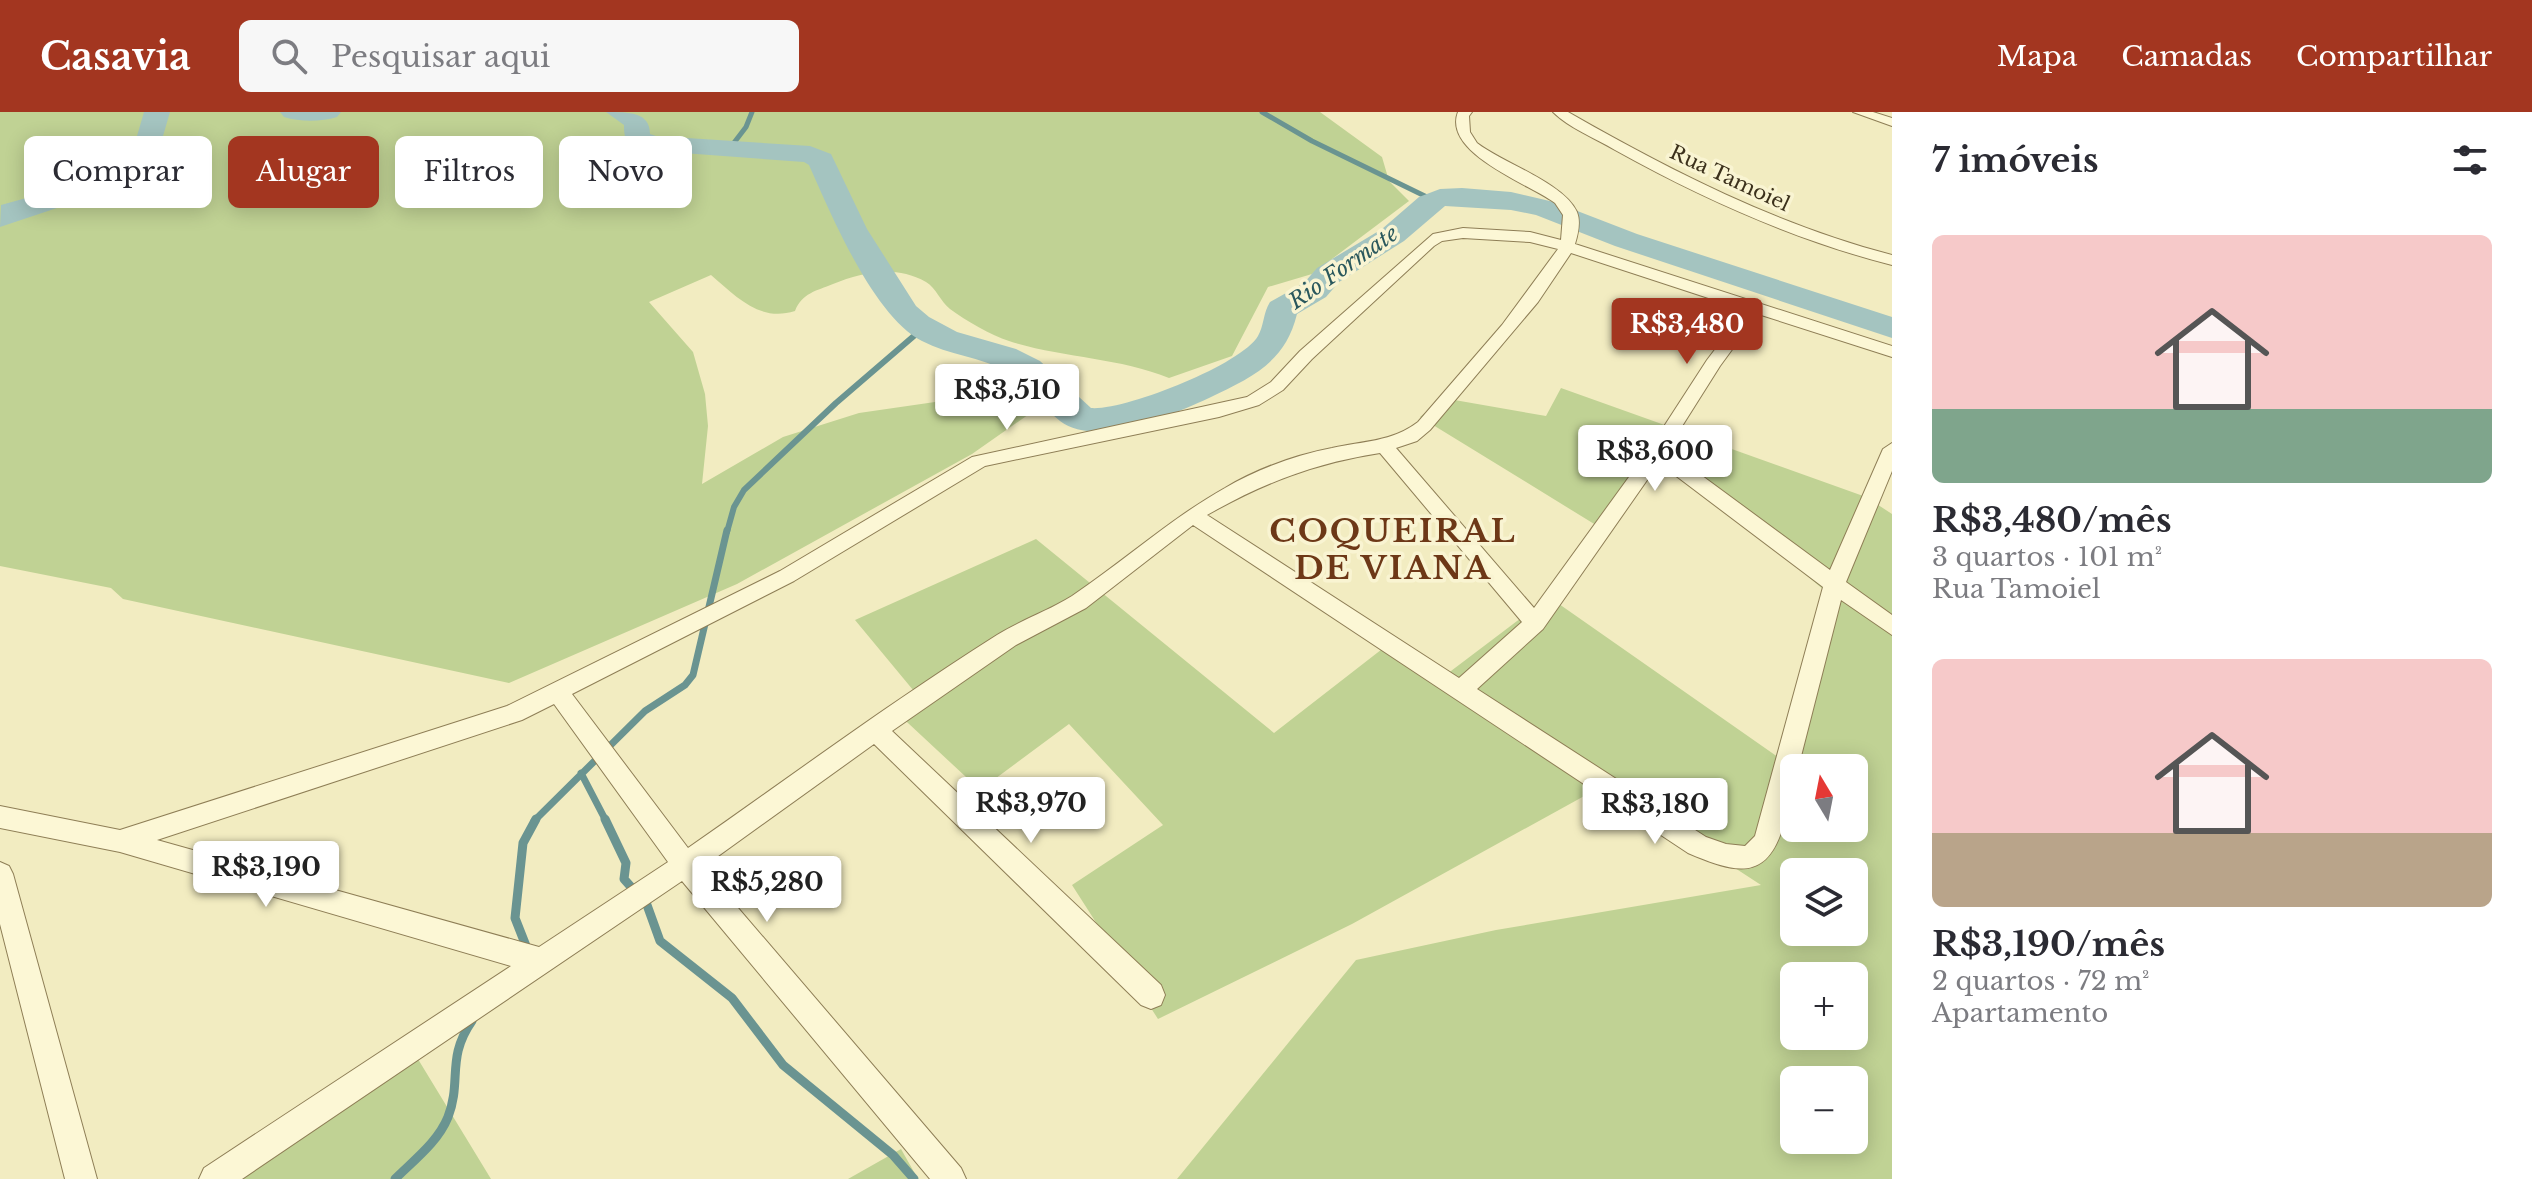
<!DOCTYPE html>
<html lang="pt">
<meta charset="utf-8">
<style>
body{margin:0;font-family:"Libre Baskerville",serif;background:#f7f7f7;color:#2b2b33;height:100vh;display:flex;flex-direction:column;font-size:30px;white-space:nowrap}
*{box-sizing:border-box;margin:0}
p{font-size:26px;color:#7c7c81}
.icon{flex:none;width:44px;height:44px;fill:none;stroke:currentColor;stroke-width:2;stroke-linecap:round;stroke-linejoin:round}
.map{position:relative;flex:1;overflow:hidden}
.details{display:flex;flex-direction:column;background:#fff;width:640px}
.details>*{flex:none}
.top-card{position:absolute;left:24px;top:24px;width:760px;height:72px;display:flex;gap:16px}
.needle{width:52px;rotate:350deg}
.fabs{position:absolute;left:1780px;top:642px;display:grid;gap:16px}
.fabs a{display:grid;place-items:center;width:88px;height:88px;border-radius:12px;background:#fff;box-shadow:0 4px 20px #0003;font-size:40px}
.price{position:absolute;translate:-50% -68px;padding:0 18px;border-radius:8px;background:#fff;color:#222;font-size:26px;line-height:52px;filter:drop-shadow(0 2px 4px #0008)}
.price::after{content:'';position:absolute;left:50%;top:48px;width:24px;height:18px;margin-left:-12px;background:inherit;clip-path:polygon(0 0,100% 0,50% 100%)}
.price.current{background:#a33620;color:#fff}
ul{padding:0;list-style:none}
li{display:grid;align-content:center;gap:16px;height:424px;padding:0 40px}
li span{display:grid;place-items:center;height:248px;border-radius:12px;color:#555}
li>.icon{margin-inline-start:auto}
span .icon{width:144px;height:144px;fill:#fffc;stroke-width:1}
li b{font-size:34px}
h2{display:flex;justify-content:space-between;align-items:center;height:96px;padding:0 40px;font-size:34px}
.tag{padding:0 28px;border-radius:12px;background:#fff;box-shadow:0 4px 20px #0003;font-size:28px;line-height:72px}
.tag.current{background:#a33620;color:#fff}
header{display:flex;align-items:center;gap:48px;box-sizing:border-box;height:112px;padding:0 40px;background:#a33620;color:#fff}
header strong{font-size:38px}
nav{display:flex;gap:44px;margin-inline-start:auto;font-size:28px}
.search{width:560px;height:72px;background:#f7f7f7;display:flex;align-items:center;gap:20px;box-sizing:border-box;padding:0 28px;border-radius:12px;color:#7c7c81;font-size:30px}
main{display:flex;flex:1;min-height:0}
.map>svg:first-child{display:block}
</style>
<header>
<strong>Casavia</strong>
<div class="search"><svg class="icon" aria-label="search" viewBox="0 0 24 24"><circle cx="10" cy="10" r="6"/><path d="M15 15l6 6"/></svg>Pesquisar aqui</div>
<nav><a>Mapa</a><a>Camadas</a><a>Compartilhar</a></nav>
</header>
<main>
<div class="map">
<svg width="1892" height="1067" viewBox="0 0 1892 1067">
<rect width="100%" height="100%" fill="#f2ecc1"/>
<!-- green -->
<path fill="#c0d294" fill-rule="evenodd" d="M0,0H1320L1382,45L1389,69L1409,89L1312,162L1268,175L1232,244L1169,266C1118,245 1062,246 1009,229C991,223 966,209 950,197C941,190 936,176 926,170C895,153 864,160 833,172C816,179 802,181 795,199C759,210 737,185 711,163L649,190L693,240L705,282L708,314L702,372L783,325L859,301L935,290L965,278L1000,275L1031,280L1045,291L972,342L737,472L509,571L123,487L111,476L0,454Z
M1561,276L1866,385L1892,402V1067H1177L1356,848L1496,818L1761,773L1606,672L1352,812L1158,907L1072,773L1163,713L1069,612L980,678L894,598L918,584L855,508L1036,427L1274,621L1395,527L1447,562L1549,485L1782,648L1837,489L1660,340L1604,418L1420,305L1443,286L1546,304ZM1794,656H1854V716H1794ZM1794,760H1854V820H1794ZM1794,864H1854V924H1794ZM1794,968H1854V1028H1794Z
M410,934L491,1067H224Z
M901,1037L918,1067H848Z"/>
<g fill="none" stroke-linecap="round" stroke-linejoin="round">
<!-- stream-far3 -->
<path stroke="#6a9491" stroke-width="5" d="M1262,0L1312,29L1433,88
M730,36L746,15L752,0"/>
<!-- stream-far2 -->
<path stroke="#6a9491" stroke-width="6" d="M727,420L734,395L744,378L836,291L922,217"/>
<!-- stream-far1 -->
<path stroke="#6a9491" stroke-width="7" d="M581,661L606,709
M534,709L645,599L685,573L693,563L727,418"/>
<!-- stream -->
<path stroke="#6a9491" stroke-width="9" d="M605,707L626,751L624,767L647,793L660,829L732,886L783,953L893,1043L914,1067
M528,839L515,806L523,731L536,707
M395,1067C414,1048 438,1030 448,1005C462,969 446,946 472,909"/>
<!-- river -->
<path fill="#a4c4c0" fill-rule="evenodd" d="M144,0H170L163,24L174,45L165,60L0,115L1,93L84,70L144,48L146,45L137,24Z
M280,0H341L337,5C321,10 300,10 284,5Z
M606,0C629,0 650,0 650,22L656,24L810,34L831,42L867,117L916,194L929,205L957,220L1016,237L1040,249L1091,296C1124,299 1241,253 1258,224C1264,214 1263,201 1270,190L1304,171L1317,156L1382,117L1419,85L1440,77L1462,76L1511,80L1554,90L1637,122L1892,205V226L1615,134L1536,103L1511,98L1445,94L1404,129L1339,170L1326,185L1297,202C1285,251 1252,265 1209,286C1171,303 1098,337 1060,309C1040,294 1030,270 1007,259C980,245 949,243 922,229C873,204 831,102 809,53L804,50L642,38C627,32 624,29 624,13Z"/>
<!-- street casing -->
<g stroke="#8e7e56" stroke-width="2">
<path id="street" d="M1458,0H1472L1469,4L1470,20L1477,31C1503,51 1564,71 1577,100C1581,110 1578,122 1575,132L1892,234V245L1758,202L1720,254L1667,338L1830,458L1883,337L1892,331V359L1846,470L1892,503V523L1841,488L1798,656H1794C1794,675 1789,693 1784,711C1768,771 1735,761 1688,741L1193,413L1086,496L1016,533L892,619L1161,873L1165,883L1161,893L1151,897L1141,893L874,632L703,755L961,1056L966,1067H930L682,769L242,1067H199L204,1056L511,854L120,740L0,716V694L120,718L507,594L780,459L972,345L1247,285L1271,270L1300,239L1433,122L1463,116L1530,120L1561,128L1563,103L1555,91C1529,72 1442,41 1458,0ZM1463,126L1530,130L1558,137L1502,213L1418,310C1392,330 1363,329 1332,336C1296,343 1257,357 1225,376C1170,407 1124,449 1072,484C1048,499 1021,508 997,523C891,590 790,665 688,736L572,582L794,469L985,354L1219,305L1259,293L1283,278L1312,247L1434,134L1442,129ZM1571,141L1745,198L1707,248L1650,336L1534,496L1396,336L1417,329L1430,318L1538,190ZM1380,341L1522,510L1459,566L1207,403C1263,371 1315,351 1380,341ZM1659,351L1823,475L1755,724L1745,734L1726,732L1706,725L1477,577L1543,517ZM554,592L668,750L539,835L157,728L522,608Z
M1553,0H1568C1671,59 1777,113 1892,143V153C1794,128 1703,87 1615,38C1595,26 1569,16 1553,0Z
M1853,0H1873L1892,6V14Z
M0,750L9,754L13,762L97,1067H65L0,812Z"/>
</g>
<!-- street -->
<use href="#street" fill="#fcf7d5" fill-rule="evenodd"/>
</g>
<g text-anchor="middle" stroke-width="7" stroke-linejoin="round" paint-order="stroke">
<!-- far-street labels -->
<g font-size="20" fill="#3c311c" stroke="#f9f4d2">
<text transform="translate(1730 66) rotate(25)" y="7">Rua Tamoiel</text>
</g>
<!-- far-water labels -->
<g font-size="22" font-style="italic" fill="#2a585d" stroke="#f9f4d2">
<text transform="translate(1343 155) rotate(-35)" y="8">Rio Formate</text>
</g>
<!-- district labels -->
<g font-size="32" font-weight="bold" letter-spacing="2" fill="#6d3817" stroke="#f9f4d2">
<text x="1393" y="430">COQUEIRAL<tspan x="1393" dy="37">DE VIANA</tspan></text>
</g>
</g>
</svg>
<div class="fabs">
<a><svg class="needle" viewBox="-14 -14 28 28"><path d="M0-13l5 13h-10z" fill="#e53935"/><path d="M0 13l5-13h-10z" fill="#7c7c81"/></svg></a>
<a><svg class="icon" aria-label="layers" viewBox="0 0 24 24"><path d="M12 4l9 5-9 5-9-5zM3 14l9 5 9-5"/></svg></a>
<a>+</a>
<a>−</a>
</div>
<b class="price current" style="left:1687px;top:254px">R$3,480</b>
<b class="price" style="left:1007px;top:320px">R$3,510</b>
<b class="price" style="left:1655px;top:381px">R$3,600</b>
<b class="price" style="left:1031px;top:733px">R$3,970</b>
<b class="price" style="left:1655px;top:734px">R$3,180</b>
<b class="price" style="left:266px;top:797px">R$3,190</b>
<b class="price" style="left:767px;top:812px">R$5,280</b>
<div class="top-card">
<a class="tag">Comprar</a>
<a class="tag current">Alugar</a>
<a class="tag">Filtros</a>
<a class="tag">Novo</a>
</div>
</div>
<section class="details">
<h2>7 imóveis<svg class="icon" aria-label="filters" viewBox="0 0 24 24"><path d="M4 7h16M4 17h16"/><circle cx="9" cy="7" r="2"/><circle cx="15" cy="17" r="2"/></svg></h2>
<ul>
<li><span style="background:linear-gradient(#f6c9c9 70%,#7fa58c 0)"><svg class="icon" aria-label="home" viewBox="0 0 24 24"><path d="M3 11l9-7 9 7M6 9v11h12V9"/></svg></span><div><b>R$3,480/mês</b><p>3 quartos · 101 m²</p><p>Rua Tamoiel</p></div></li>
<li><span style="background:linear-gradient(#f6c9c9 70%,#b9a48a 0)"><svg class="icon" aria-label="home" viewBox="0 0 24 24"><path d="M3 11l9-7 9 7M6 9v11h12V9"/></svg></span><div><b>R$3,190/mês</b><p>2 quartos · 72 m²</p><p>Apartamento</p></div></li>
</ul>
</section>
</main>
